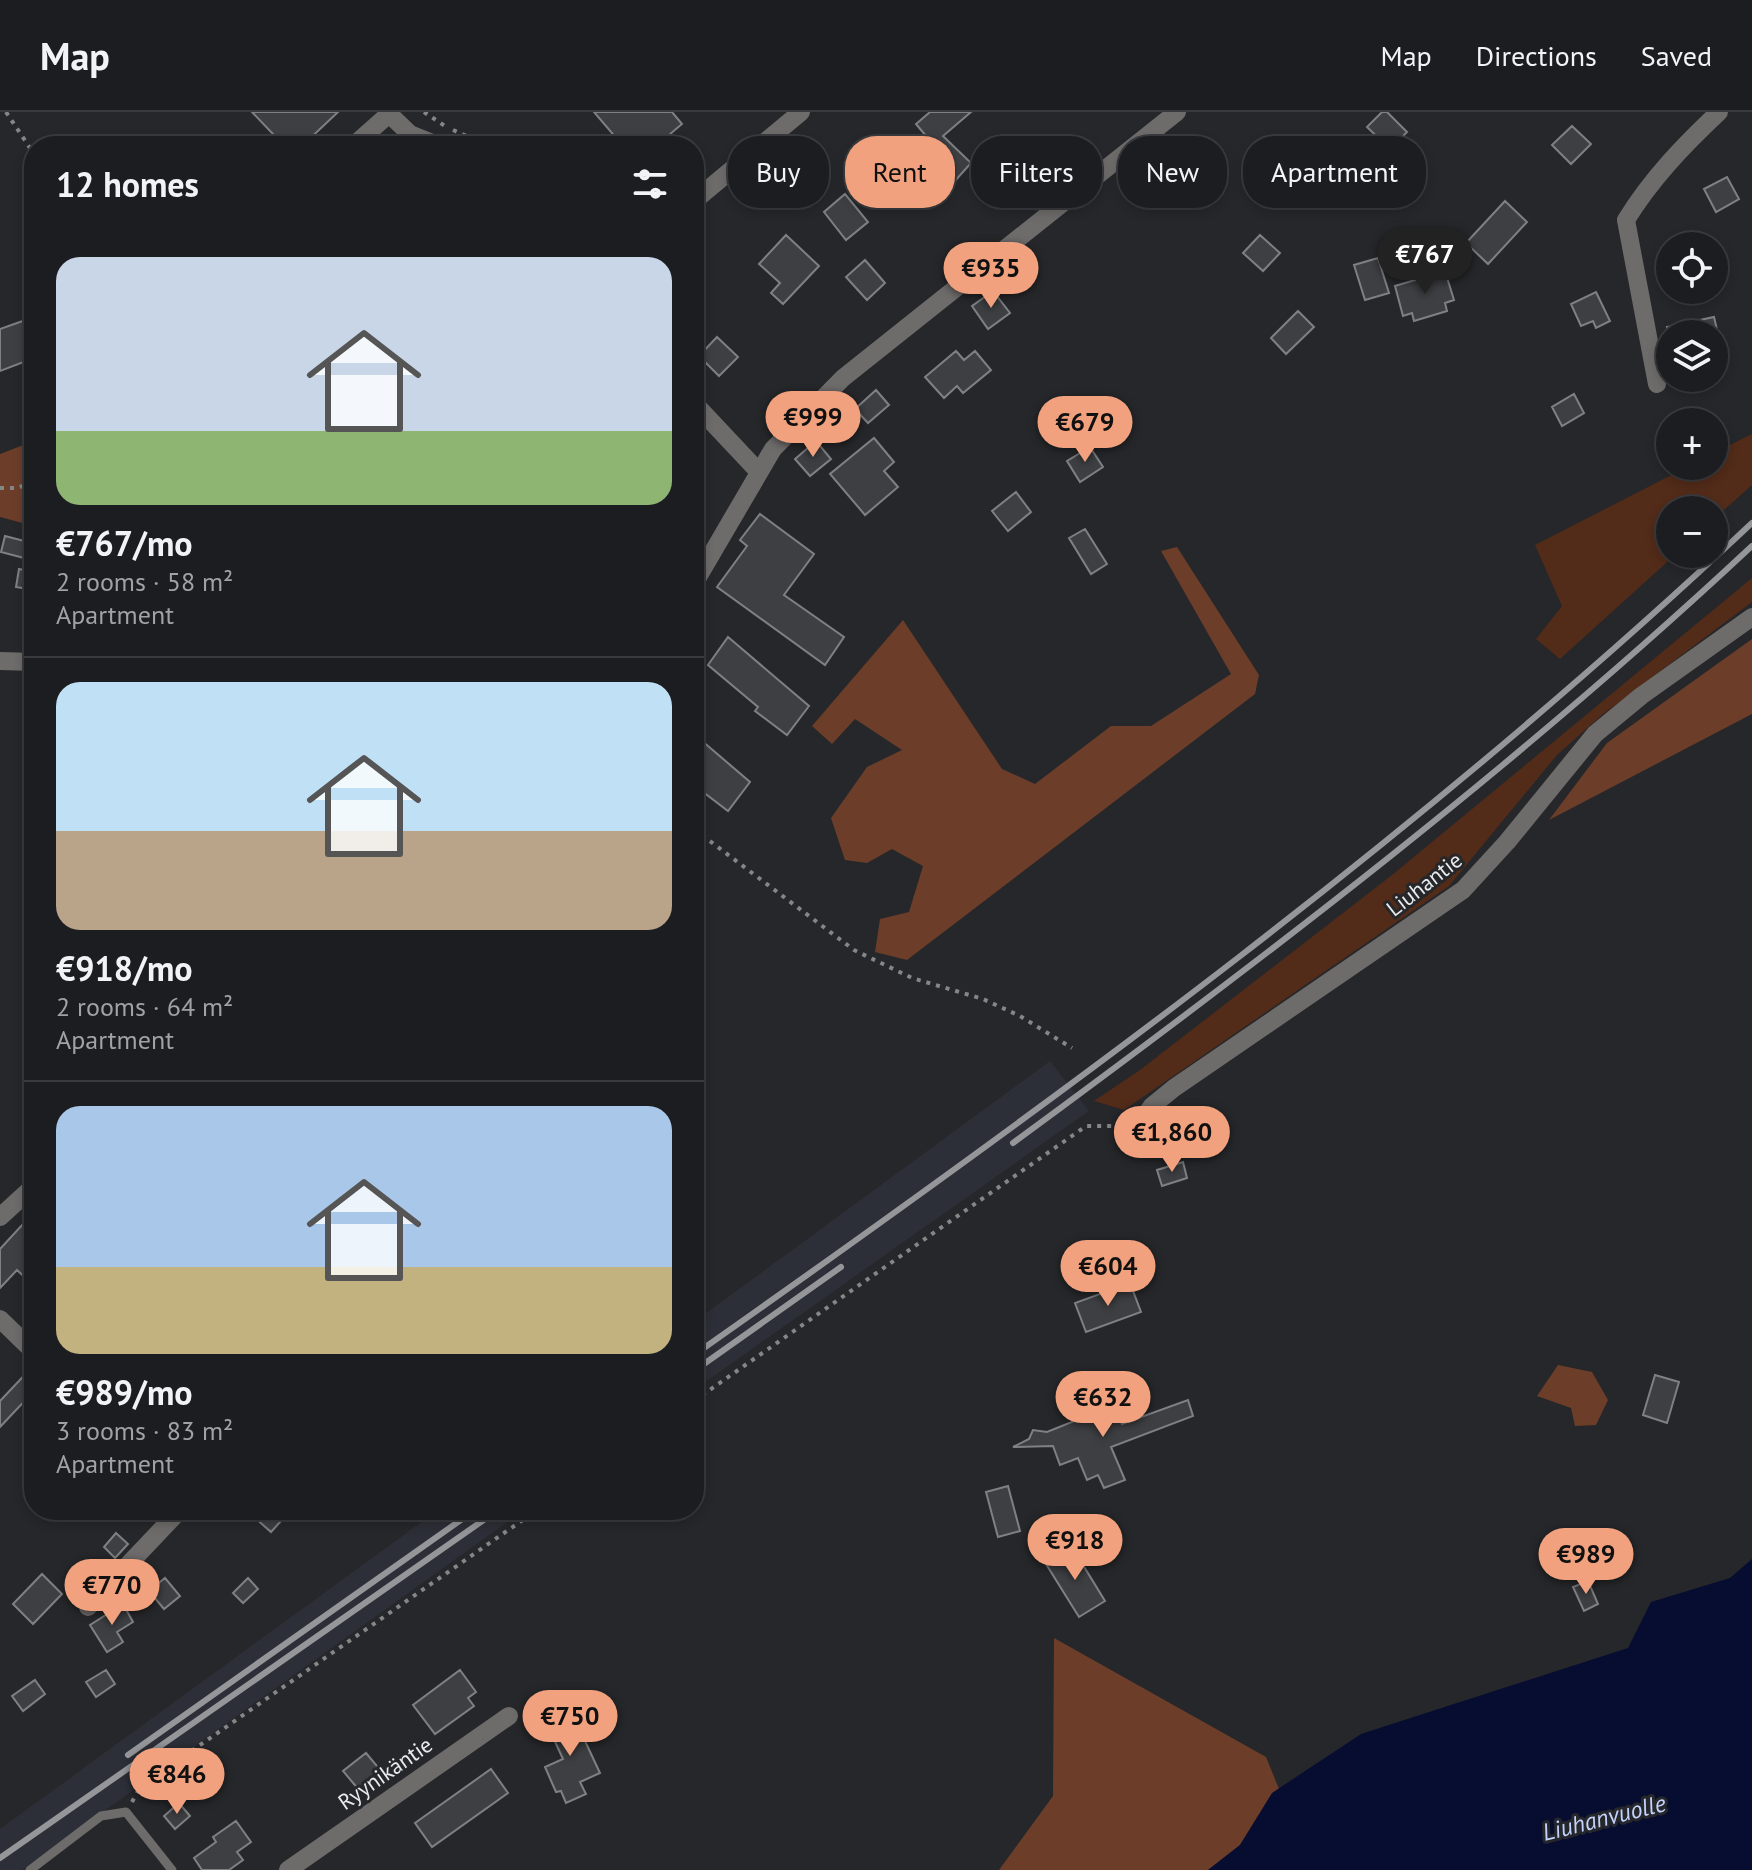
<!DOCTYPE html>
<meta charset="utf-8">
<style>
body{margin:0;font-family:"PT Sans",sans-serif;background:#292a2d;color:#f1f3f6;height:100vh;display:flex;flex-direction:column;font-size:30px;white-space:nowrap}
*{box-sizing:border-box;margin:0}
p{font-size:26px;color:#a0a2a5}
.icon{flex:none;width:44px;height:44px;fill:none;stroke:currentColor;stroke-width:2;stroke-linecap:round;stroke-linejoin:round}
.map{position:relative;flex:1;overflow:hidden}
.panel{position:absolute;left:24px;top:24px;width:680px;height:1384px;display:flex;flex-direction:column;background:#1c1d20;border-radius:32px;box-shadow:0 4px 12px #0003,0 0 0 2px #3a3b3e}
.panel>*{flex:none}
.banner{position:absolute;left:728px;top:24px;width:760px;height:72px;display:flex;gap:16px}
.tools{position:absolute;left:1656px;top:120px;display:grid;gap:16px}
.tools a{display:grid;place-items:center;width:72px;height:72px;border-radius:50%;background:#1c1d20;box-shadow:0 4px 12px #0003,0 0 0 2px #3a3b3e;font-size:40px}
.price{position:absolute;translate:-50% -68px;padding:0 18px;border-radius:28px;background:#f1a17d;color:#111;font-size:26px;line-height:52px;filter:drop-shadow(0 2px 4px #0008)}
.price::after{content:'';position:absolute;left:50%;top:48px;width:24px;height:18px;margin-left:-12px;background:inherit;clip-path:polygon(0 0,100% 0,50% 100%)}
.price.on{background:#222;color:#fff}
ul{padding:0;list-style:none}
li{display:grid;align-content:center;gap:16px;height:424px;padding:0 32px}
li+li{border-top:2px solid #3a3b3e}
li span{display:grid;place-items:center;height:248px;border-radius:24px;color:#555}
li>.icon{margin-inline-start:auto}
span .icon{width:144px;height:144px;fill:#fffc;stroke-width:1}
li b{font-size:34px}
h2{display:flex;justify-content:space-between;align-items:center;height:96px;padding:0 32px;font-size:34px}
.pill{padding:0 28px;border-radius:32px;background:#1c1d20;box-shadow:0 4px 12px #0003,0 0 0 2px #3a3b3e;font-size:28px;line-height:72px}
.pill.on{background:#f1a17d;color:#111}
header{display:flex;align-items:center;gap:48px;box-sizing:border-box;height:112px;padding:0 40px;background:#1c1d20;border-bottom:2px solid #3a3b3e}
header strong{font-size:38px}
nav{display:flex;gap:44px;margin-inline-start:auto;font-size:28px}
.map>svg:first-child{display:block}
</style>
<header>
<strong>Map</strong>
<nav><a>Map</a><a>Directions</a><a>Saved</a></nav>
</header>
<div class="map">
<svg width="1752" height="1758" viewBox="0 0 1752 1758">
<rect width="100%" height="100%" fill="#26272a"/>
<!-- built -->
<path fill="#2c2f37" d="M1050,949L1089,999L694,1278V1210Z
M438,1398H524L22,1758H0V1717Z"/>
<!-- green -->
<path fill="#522b19" d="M1752,322V373L1714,407V398H1670V442H1676L1560,547L1536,527L1562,494L1535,433L1689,354H1714V341Z
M1752,466V490L1602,603L1557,643L1449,774L1124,998L1094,989L1140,958L1392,763Z"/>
<!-- forest -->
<path fill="#6c3e29" d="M34,329V414L0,405V342Z
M1177,435L1259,563L1255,582L907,848L875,840L880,807L909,800L923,754L892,737L867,751L845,748L831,706L867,655L902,638L855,607L832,632L812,614L903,508L1002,657L1035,672L1111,614H1151L1231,562L1161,439Z
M1752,527V602L1549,708L1607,631Z
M1558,1253L1592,1260L1608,1288L1596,1313L1575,1314L1571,1296L1537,1284Z
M1054,1526L1266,1645L1279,1677L1272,1682L1240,1733L1208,1758H999L1053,1684Z"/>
<!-- water -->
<path fill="#070d31" d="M1752,1447V1758H1208L1240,1733L1272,1681L1361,1622L1628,1536L1651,1490L1730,1466Z"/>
<!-- building -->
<path fill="#3e3f42" stroke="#7e8083" stroke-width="2" d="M252,0H338L302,34H260L273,22Z
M594,0H672L682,12L656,34H623Z
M930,0H971L943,24L971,51L954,70L941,57L948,50L916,12Z
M1382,0H1387L1407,20L1390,37L1367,15Z
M1572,14L1591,32L1571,52L1552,33Z
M1315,30L1335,52L1314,71L1295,49Z
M901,51L921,72L897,95L877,75Z
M1727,65L1739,87L1716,100L1704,77Z
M845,82L868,110L846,128L824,100Z
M1505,89L1527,110L1488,152L1466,131Z
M786,123L819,154L783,192L771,181L780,171L759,152Z
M1260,123L1280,141L1263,159L1243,141Z
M1378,146L1389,181L1365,188L1354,153Z
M865,148L885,171L867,188L846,165Z
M1445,159L1454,188L1445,191L1447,199L1414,209L1412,201L1403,204L1395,174Z
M993,179L1010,201L988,217L972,194Z
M1596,180L1610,209L1596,216L1593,209L1581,214L1571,192Z
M1298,199L1314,215L1286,242L1271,226Z
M34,205V246L0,259V217Z
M1714,205L1718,222H1668L1667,215Z
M717,225L738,245L719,264L699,244Z
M956,239L964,248L975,239L991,258L963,281L957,274L944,286L925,265Z
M876,278L889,293L868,311L855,297Z
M1574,282L1584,301L1562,314L1552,295Z
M874,326L894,350L884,359L898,375L865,403L830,362Z
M816,329L831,347L810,364L795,347Z
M1090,335L1103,355L1080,370L1067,349Z
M1016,380L1031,400L1008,419L992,399Z
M760,402L814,442L784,483L844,525L825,553L717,475L747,434L740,428Z
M1085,417L1107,452L1091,462L1069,426Z
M5,424L28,430L24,446L1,440Z
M19,457L34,460V478L16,475Z
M728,525L809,594L787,623L755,599L758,595L708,553Z
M694,622L750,670L728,699L694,673Z
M1183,1050L1187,1066L1162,1074L1157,1058Z
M34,1100V1174L17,1158L0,1176V1137Z
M1130,1171L1141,1200L1086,1220L1075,1191Z
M34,1253V1279L0,1315V1289Z
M1655,1263L1679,1270L1667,1311L1643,1303Z
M1188,1288L1193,1304L1111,1335L1125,1368L1104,1376L1098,1363L1087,1368L1078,1346L1060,1353L1053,1334L1013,1335L1029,1327L1033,1318L1047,1320L1114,1293L1122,1312Z
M1008,1374L1020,1419L998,1425L986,1380Z
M246,1398H291L271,1420Z
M116,1421L128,1432L115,1446L104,1435Z
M1072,1435L1105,1489L1079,1505L1046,1452Z
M142,1456L152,1471L133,1484L126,1473Z
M42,1462L62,1482L33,1512L13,1492Z
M165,1466L180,1484L164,1497L149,1479Z
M248,1466L258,1477L243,1491L233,1481Z
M1588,1469L1598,1492L1584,1499L1573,1475Z
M123,1492L133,1510L117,1520L123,1530L107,1540L90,1513Z
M106,1558L115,1572L96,1585L86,1570Z
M460,1558L476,1580L468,1586L474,1594L435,1622L413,1593Z
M35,1568L45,1582L23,1599L12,1584Z
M571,1599L600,1661L580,1670L586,1682L566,1691L561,1679L556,1680L545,1655L563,1647L546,1610Z
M366,1641L382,1660L359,1678L343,1659Z
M491,1657L508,1681L432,1735L415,1711Z
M179,1691L190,1704L175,1717L164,1704Z
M236,1709L251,1730L237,1740L243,1748L229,1758H202L194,1746L216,1730L213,1725Z"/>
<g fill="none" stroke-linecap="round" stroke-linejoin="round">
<!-- path -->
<path stroke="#858688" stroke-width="4" stroke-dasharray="4 6" stroke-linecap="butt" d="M6,0L34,42
M424,0L445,14
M453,18L490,34
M0,376H18L34,369
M694,717L854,838L912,866L983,887L1020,904L1072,936
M694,1289L1086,1014H1118
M132,1690L140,1675L537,1398"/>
<!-- lane -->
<path stroke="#6e6c6b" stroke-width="9" d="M30,1758L101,1704L126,1700L172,1758"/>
<!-- street -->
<path stroke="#6e6c6b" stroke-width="18" d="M387,0L410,22L440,34
M353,34L389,2
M694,89L801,0
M1657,272L1626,108C1652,66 1683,34 1719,0
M694,291L758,359
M694,472L773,337L843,266L1177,0
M0,549L34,550
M1136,1017L1152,994L1174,976L1463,778L1507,730L1595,622L1641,584L1752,505
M0,1105L34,1074
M0,1207L34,1240
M88,1495L180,1398
M288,1758L509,1604"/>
<!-- rail -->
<path stroke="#959699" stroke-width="6" d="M1013,1031C1269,843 1520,651 1752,434
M694,1243C1061,985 1425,719 1752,411
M694,1259L841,1155
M128,1643L475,1398
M0,1746L498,1398"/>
</g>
<g text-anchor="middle" stroke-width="6" stroke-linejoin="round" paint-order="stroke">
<!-- street labels -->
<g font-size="22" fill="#e9eaec" stroke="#26272a">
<text transform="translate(1424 772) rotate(-38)" y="8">Liuhantie</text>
<text transform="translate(385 1661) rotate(-35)" y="8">Ryynikäntie</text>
</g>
<!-- water labels -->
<g font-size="24" font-style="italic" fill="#c4d3fe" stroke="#26272a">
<text transform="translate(1604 1706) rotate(-14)" y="8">Liuhanvuolle</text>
</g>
</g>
</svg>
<div class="tools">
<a><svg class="icon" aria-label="locate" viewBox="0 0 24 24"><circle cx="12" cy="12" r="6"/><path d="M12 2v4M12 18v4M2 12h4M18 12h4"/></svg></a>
<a><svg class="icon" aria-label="layers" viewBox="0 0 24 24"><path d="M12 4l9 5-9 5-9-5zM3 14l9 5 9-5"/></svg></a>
<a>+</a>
<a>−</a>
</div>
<b class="price on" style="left:1425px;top:184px">€767</b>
<b class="price" style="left:991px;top:198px">€935</b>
<b class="price" style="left:813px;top:347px">€999</b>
<b class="price" style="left:1085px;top:352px">€679</b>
<b class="price" style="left:1172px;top:1062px">€1,860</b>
<b class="price" style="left:1108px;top:1196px">€604</b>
<b class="price" style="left:1103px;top:1327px">€632</b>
<b class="price" style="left:1075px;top:1470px">€918</b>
<b class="price" style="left:1586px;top:1484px">€989</b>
<b class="price" style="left:112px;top:1515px">€770</b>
<b class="price" style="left:570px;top:1646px">€750</b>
<b class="price" style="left:177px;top:1704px">€846</b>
<div class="banner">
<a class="pill">Buy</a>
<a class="pill on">Rent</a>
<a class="pill">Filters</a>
<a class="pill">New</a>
<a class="pill">Apartment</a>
</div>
<section class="panel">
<h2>12 homes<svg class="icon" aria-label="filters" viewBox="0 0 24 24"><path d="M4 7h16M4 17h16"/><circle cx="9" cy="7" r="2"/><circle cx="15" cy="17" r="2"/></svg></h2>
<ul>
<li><span style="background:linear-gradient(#c9d6e8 70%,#8fb573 0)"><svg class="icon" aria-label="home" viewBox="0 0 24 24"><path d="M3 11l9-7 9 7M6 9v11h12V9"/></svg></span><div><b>€767/mo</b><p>2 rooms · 58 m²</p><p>Apartment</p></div></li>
<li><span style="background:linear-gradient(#bfe0f5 60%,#b9a48a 0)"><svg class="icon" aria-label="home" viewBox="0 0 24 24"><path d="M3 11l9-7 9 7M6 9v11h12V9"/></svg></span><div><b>€918/mo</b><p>2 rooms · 64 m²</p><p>Apartment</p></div></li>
<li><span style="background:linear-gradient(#a9c7e8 65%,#c2b280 0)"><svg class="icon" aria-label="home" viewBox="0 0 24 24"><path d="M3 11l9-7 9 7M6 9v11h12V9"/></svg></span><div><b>€989/mo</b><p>3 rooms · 83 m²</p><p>Apartment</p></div></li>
</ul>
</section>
</div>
